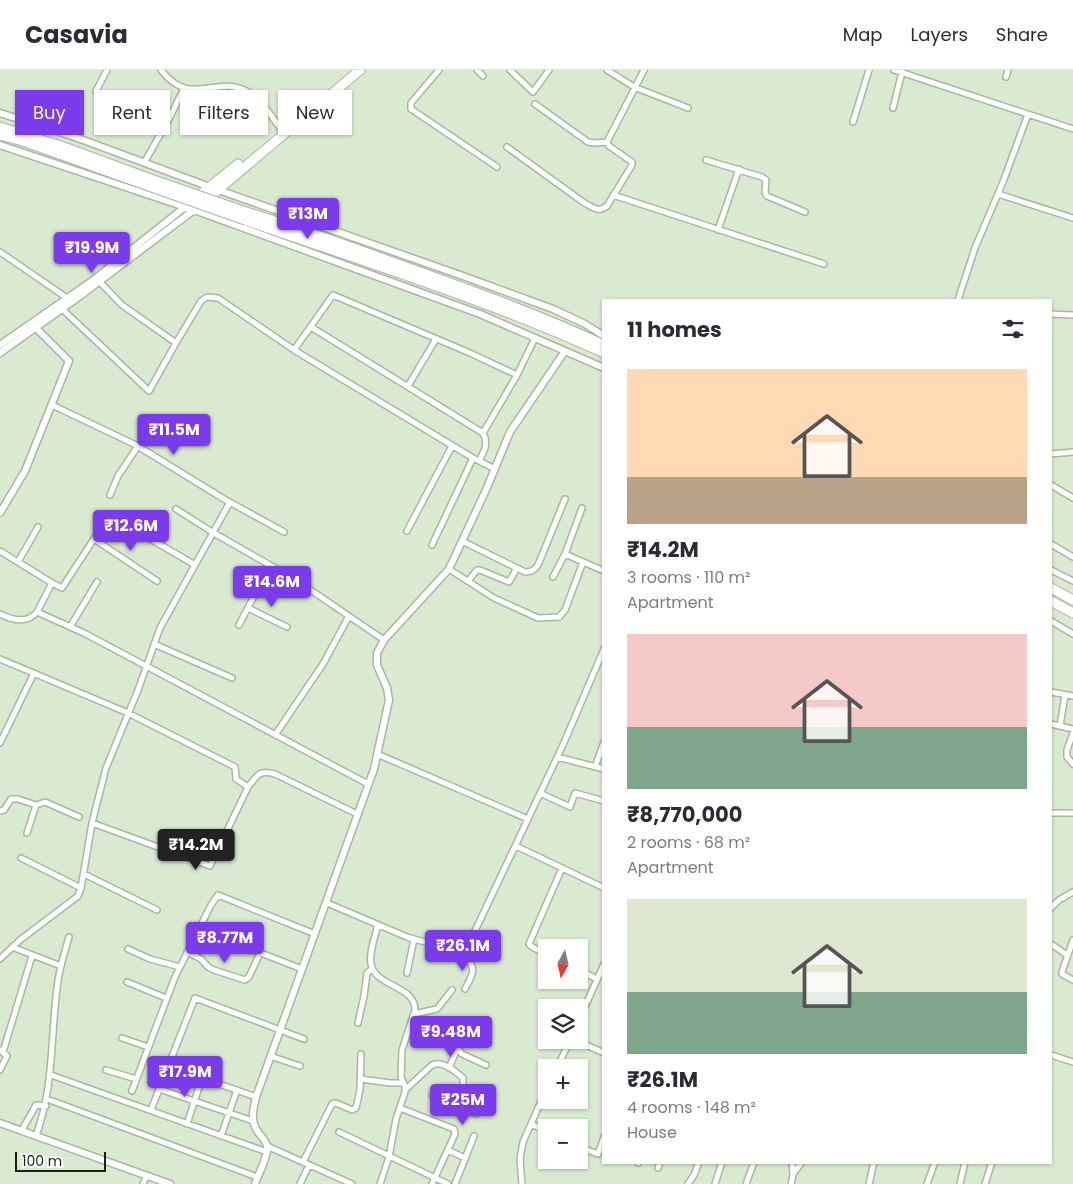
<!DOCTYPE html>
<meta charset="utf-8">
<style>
body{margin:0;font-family:Poppins,sans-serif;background:#f2f2f3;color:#2b2b33;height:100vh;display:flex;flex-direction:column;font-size:19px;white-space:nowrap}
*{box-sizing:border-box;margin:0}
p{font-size:16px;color:#7c7c81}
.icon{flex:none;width:28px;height:28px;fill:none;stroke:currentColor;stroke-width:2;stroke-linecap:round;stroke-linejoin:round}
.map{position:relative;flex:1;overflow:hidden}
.details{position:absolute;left:602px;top:229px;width:450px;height:865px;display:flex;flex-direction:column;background:#fff;border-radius:0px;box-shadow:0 1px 4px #0004}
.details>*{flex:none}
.hud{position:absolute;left:15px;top:20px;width:475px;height:45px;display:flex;gap:10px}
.needle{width:32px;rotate:188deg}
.controls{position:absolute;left:538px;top:869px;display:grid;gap:10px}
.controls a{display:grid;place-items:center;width:50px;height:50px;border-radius:0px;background:#fff;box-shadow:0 1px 4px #0004;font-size:25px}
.scale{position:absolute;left:15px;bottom:12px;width:91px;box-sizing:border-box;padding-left:5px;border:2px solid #1a1f16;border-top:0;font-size:14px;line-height:18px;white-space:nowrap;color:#1a1f16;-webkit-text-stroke:4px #fff;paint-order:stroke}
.price{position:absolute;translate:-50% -42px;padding:0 11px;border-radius:5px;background:#7c3aed;color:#fff;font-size:16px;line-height:32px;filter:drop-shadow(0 1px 2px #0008)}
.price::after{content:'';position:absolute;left:50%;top:30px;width:15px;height:11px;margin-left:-8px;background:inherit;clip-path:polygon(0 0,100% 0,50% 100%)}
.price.active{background:#222;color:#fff}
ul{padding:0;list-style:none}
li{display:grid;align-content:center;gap:10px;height:265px;padding:0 25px}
li span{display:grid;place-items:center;height:155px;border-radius:0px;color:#555}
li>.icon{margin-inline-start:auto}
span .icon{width:90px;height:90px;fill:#fffc;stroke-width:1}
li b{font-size:21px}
h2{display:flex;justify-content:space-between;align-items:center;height:60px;padding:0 25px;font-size:21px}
.chip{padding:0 18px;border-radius:0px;background:#fff;box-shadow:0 1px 4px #0004;font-size:18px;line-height:45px}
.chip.active{background:#7c3aed;color:#fff}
header{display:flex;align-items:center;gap:30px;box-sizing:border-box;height:70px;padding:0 25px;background:#fff;border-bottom:1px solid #e1e1e2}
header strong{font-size:24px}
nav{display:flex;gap:28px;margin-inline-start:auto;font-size:18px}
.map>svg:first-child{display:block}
</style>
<header>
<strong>Casavia</strong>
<nav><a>Map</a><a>Layers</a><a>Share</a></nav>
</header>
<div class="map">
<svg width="1073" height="1114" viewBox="0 0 1073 1114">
<rect width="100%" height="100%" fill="#d9ead1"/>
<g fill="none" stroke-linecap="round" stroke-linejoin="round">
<!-- minor casing -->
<g stroke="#a8b7a0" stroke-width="8">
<path id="minor" d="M161,0C192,40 217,2 250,23C263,31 272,48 281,59
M439,0L411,33V39L497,97
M477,0L483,6
M510,0L533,22L549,0
M607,0L634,17L688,38
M894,0L1073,59
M1006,7L1008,0
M96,21L107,0
M535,34L588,72L594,73L607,72
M893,38L902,2
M853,52L869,0
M507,77L583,132C592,137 598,143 607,136L632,95V92L609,76L607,72L644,0
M706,90L762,107L766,110L765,123L767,126L805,142
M144,93L169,49L184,18
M998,124L1073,148
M613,125L824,194
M718,160L739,99
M0,182L67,228
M958,230L975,178L1003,112L1028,44
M60,237L149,321L176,273L122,235L98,210
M1051,244L1073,245
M311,257L483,363L517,305L535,268
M176,273L201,231L207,227L218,228L294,280L473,388L495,399
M294,280L333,225L470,283L517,305
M408,316L436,269
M52,335L136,375L224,429L284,462
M1051,384L1073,382
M479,391C484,382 489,373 483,363
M1051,415L1073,428
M110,425L118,406L138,376
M176,439L212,462L296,510L384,570
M407,461L452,376
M142,464L195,495
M94,469L157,511
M462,471L525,502C532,502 534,500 538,495L565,429
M1051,474L1073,487
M432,475L473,388
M0,481L52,513L37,542
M565,484L604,501
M18,492L38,457
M449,499L494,528L538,548L559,547L565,540L583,492
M1051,500L1073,511
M553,507L565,484L582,438
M468,511L477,500H480L509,512L517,498
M52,513L62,518L103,455
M248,538L287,557
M0,544C12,550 27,554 37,542L84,563L368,714
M1051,551L1073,564
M239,555L270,495
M70,557L97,512
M154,574L232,608
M0,589L128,643L235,697L236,709L248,717C257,706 259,699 275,704L357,744
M1051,622L1073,626
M1051,654L1073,659
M1060,656L1065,625
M1073,663L1067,680V687L1073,694
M275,665L323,594L349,546
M0,673L34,603
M377,684L528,749
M557,687L604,699
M595,697L604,672
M540,723L570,737L575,723L604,731
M0,741L4,740L11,729H18L36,735L45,732L79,747
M1051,743H1073
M92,753L210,796L248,717
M27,763L36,735
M516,776L604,818
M21,788L81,818
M84,804L157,840
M327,833L407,867L436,875L460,885L464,884L563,675L604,579
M1051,838L1059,830L1073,822
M378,855C375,867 369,881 371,894C375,917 415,915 415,940L402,980L401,1007L405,1017V1022L396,1049L389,1087L380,1114
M199,859L302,899
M1073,870L1062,902V904L1073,910
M1051,874L1067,885
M12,877L61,896
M128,879L150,889L180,897
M187,882L201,889L208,897L214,900L245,910L249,907L260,883
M464,884C477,900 474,902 465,919
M546,884L532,877L529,874L562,798
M0,889L20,870L78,826L81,818L92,753L106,698L138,620L160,558L230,432
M579,900L597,909
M407,903L414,869
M127,912L166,928
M414,944L437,939L452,920
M413,947L452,971L462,984L486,995
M579,950L604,894
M358,953L364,926L367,903L372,899
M122,968L148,977
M575,970L604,983
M0,980L7,986L0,1000
M3,982L32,886
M1051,985L1073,992
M270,986L300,996
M168,996L256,1027
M449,998L469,951
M557,998L570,970
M106,1000L136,1009
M51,1005L267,1082
M361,1009L390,1013H403
M159,1019L253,1051
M405,1020L432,995C442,990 455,1001 463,1008V1016L458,1036L459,1039L476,1044
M132,1021L175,907L211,835L218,825L315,864
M432,1025L458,1036
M47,1029L257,1107
M400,1038L454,1059L455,1064L432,1114
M151,1040L195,928L304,969
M187,1054L202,1008
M531,1054L546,1061
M22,1060L36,1035L46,1036
M339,1062L448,1114
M36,1066C55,1013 50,965 58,911C60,896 65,881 69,867
M221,1066L237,1020
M267,1076L352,1114
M579,1077L598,1084L604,1067
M448,1080L465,1088
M303,1092L332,1034L336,1033L352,1040L356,1038L360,1020L361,984
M638,1093V1092
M658,1098L660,1092
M793,1104L802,1092
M143,1114L147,1105
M300,1114L309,1095
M455,1114L474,1066
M522,1114L520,1089L523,1072L546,1020
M688,1114L694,1105L699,1092
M715,1114L722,1092
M746,1114L754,1092
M791,1114L793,1105L792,1092
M869,1114L874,1092
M927,1114L935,1092
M960,1114L965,1092
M985,1114L992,1092"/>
</g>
<!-- tertiary casing -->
<g stroke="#a8b7a0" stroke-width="9">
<path id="tertiary" d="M0,43L75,67L210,117L460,205L553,239L585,254L604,266
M0,75L194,140L480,244L604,298
M0,275L92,211L185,137
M0,283L80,226L194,140
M0,443L25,401L69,291L34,256
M0,1053L170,1114
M255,1114C258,1105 269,1084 267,1076C266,1071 261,1066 258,1062C250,1051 253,1040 256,1027L374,699L389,630L387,618L377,595V583L384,570L449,499L486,420L510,362L565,281"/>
</g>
<!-- trunk casing -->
<g stroke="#a8b7a0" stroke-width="11">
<path id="trunk" d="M0,57L64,77L145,107
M0,65L23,71L143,114
M185,137L238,94
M194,140L360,0
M249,143C302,159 354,178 406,197C473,221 540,245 604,275
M245,150C365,192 488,230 604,283
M1051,518L1073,530
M1051,531L1073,543"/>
</g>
<!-- minor -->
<use href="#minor" stroke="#fff" stroke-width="5"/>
<!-- tertiary -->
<use href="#tertiary" stroke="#fff" stroke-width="6"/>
<!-- trunk -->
<use href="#trunk" stroke="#fff" stroke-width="9"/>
<!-- trunk-bridge casing -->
<g stroke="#a8b7a0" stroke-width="11" stroke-linecap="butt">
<path id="trunk-bridge" d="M145,107L249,143
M143,114L245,150"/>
</g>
<!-- trunk-bridge -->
<use href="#trunk-bridge" stroke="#fff" stroke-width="9"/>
</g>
</svg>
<div class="controls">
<a><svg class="needle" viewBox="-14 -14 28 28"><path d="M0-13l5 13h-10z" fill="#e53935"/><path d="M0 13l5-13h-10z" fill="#7c7c81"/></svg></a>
<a><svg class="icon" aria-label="layers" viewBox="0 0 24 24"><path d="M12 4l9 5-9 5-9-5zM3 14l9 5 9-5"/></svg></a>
<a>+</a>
<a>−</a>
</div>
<div class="scale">100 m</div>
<b class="price" style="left:308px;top:170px">₹13M</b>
<b class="price" style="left:92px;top:204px">₹19.9M</b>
<b class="price" style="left:174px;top:386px">₹11.5M</b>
<b class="price" style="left:131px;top:482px">₹12.6M</b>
<b class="price" style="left:272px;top:538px">₹14.6M</b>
<b class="price active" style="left:196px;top:801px">₹14.2M</b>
<b class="price" style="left:225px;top:894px">₹8.77M</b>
<b class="price" style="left:463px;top:902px">₹26.1M</b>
<b class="price" style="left:451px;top:988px">₹9.48M</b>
<b class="price" style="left:185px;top:1028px">₹17.9M</b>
<b class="price" style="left:463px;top:1056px">₹25M</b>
<div class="hud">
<a class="chip active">Buy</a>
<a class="chip">Rent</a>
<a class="chip">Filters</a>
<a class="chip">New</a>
</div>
<section class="details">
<h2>11 homes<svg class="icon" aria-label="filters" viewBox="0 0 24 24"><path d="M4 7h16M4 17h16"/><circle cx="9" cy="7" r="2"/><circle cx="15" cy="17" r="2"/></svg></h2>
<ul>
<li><span style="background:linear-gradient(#ffd9b3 70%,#b9a48a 0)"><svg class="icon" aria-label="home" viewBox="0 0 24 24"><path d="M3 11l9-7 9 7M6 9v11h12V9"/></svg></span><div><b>₹14.2M</b><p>3 rooms · 110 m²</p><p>Apartment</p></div></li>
<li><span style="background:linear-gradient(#f6c9c9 60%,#7fa58c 0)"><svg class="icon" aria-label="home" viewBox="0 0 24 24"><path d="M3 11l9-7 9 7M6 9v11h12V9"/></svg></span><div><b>₹8,770,000</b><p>2 rooms · 68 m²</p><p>Apartment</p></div></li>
<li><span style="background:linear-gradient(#dfe7d0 60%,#7fa58c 0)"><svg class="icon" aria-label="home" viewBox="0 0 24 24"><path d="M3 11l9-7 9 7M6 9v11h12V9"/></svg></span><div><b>₹26.1M</b><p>4 rooms · 148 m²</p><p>House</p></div></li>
</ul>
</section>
</div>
